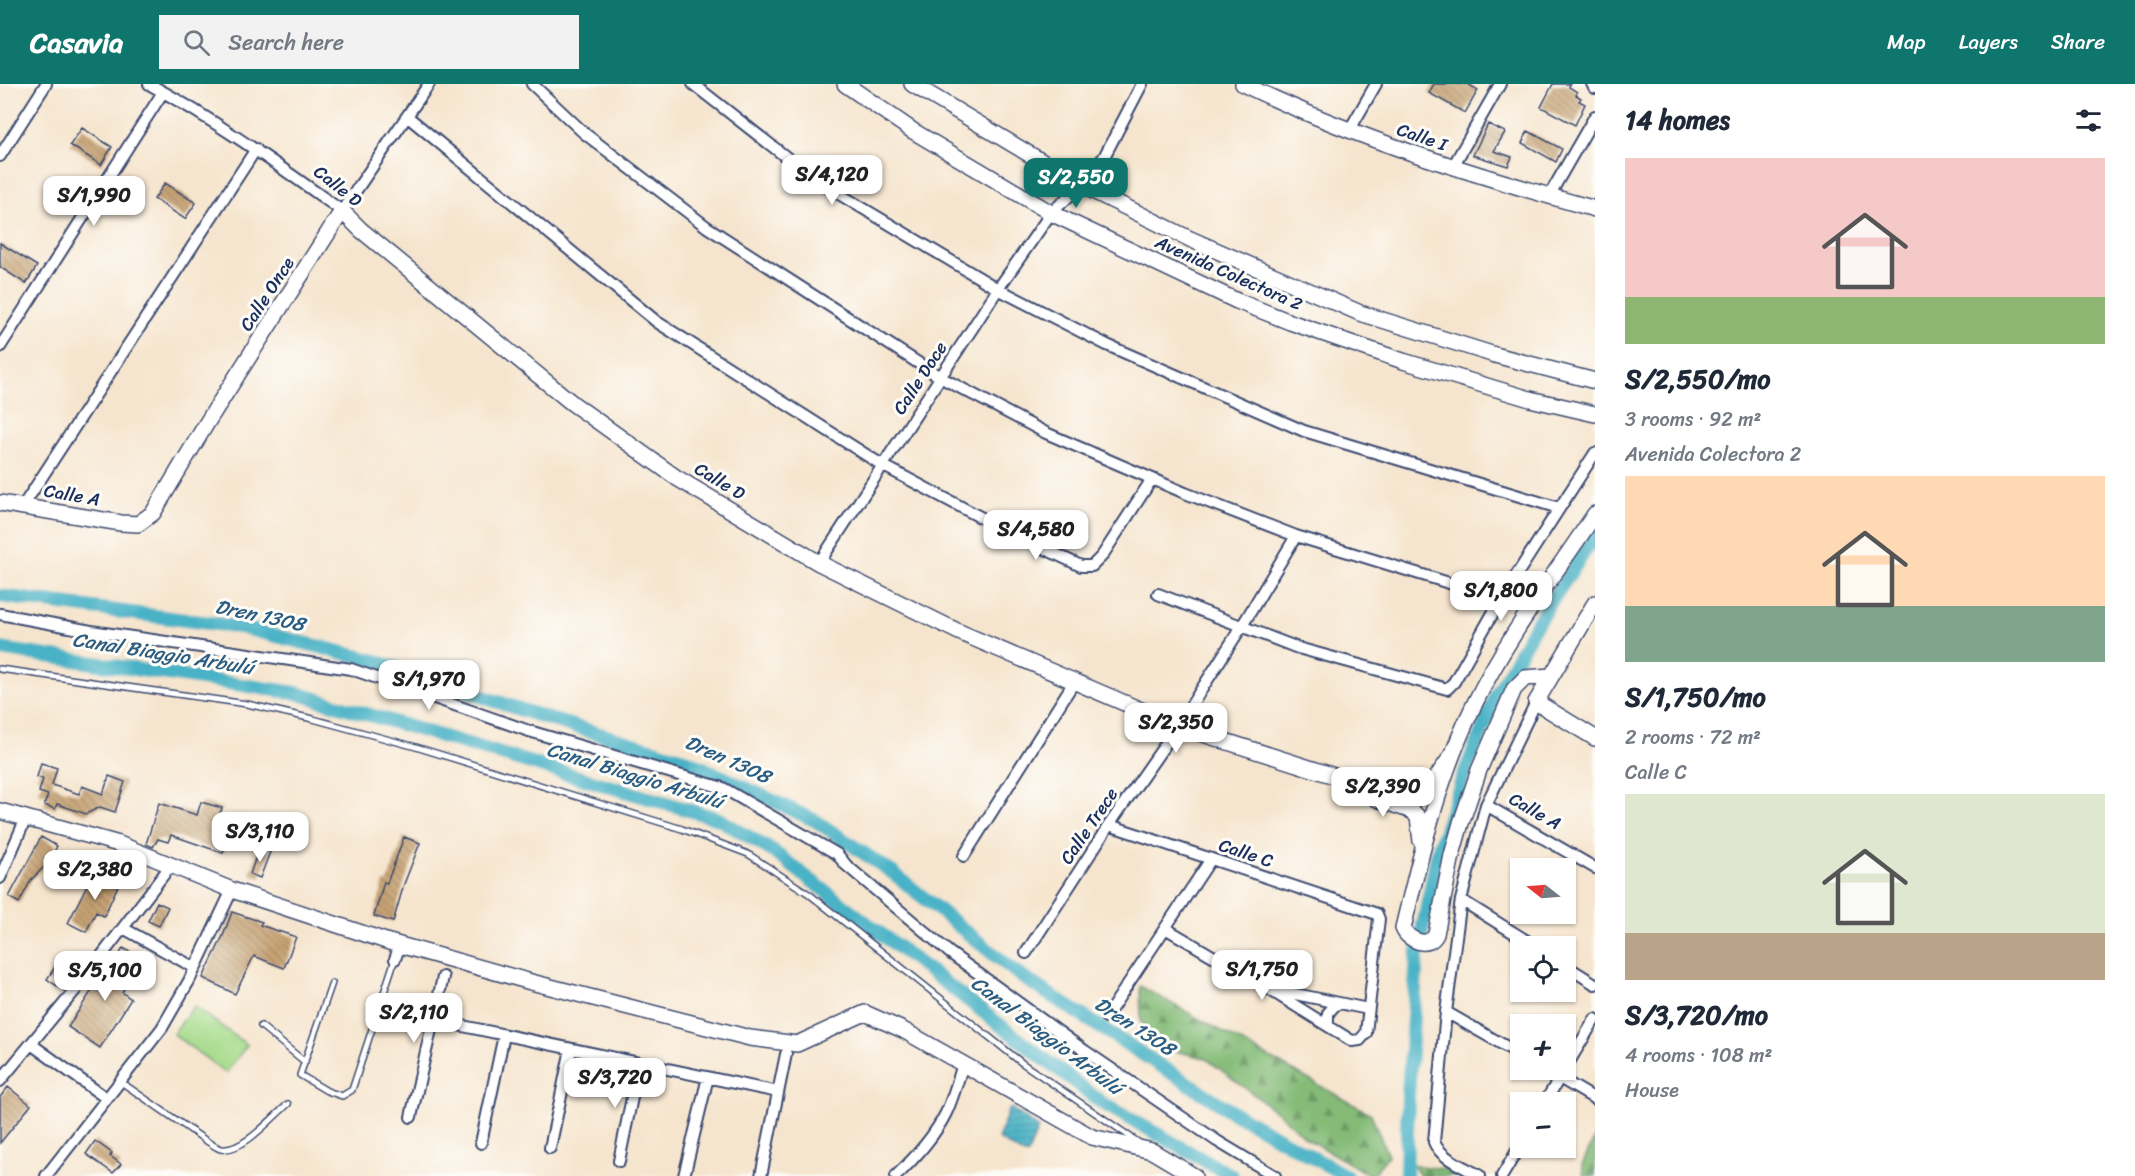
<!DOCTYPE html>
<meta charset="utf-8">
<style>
body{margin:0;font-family:Sriracha,sans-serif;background:#f2f2f3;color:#1f2937;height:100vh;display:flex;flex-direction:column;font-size:22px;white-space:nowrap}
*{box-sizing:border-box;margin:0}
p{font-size:20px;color:#747a83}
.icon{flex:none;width:33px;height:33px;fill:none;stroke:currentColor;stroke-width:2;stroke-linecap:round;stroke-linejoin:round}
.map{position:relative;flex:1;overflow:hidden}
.panel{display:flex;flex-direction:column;background:#fff;width:540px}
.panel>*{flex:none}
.needle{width:39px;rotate:287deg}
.buttons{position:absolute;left:1510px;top:774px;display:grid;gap:12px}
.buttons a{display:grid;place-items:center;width:66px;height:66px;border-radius:0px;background:#fff;box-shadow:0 2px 4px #0004;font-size:30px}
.price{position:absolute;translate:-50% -51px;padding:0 14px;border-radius:12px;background:#fff;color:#222;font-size:20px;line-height:39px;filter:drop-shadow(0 2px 3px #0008)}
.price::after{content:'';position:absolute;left:50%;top:36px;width:18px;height:14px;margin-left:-9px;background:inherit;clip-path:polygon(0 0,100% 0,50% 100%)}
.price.current{background:#0f766e;color:#fff}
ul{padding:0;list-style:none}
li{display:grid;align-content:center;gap:12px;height:318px;padding:0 30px}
li span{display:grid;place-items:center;height:186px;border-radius:0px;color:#555}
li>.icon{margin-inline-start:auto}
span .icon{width:108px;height:108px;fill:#fffc;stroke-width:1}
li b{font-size:26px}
h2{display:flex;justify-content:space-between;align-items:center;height:72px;padding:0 30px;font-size:26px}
header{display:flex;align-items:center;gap:36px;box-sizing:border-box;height:84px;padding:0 30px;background:#0f766e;color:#fff}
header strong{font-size:28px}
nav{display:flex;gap:33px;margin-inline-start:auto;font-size:21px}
.search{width:420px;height:54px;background:#f2f2f3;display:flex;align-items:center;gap:15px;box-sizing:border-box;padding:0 21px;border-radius:0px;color:#747a83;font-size:22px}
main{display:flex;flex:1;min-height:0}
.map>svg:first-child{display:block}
</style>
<header>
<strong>Casavia</strong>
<div class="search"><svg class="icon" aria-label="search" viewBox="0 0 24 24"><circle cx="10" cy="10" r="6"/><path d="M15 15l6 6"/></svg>Search here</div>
<nav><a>Map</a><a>Layers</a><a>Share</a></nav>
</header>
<main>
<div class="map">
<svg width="1595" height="1092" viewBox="0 0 1595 1092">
<defs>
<pattern id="forest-firs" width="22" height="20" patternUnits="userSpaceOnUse" patternTransform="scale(1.5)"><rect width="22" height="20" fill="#84bb77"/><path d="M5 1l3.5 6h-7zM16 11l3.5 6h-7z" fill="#6b9865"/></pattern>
<pattern id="water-rules" width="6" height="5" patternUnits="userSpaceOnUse" patternTransform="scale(1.5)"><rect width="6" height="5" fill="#48b2c6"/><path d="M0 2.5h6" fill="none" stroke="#3b91a4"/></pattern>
<pattern id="building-back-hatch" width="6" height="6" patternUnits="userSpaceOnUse" patternTransform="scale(1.5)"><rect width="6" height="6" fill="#c7a373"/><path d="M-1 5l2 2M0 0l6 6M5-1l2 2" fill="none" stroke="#a18562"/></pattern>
</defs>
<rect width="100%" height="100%" fill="#fdfcf7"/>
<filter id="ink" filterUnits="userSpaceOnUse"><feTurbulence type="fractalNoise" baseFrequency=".0167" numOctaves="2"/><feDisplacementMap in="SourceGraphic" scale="12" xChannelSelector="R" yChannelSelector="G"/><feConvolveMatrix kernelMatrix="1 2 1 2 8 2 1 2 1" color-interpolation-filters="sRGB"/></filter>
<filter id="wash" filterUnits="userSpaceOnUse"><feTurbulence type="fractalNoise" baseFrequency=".008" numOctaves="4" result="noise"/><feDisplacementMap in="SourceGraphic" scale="24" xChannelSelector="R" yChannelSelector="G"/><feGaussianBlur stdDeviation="1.35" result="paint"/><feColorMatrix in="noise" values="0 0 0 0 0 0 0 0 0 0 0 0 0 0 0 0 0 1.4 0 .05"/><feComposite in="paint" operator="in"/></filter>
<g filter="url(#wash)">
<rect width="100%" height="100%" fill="#f6e5ce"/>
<!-- forest -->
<path fill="url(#forest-firs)" stroke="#50756a" stroke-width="1.5" d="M1140,902L1371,1030L1388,1072L1371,1092L1307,1055L1277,1028L1205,974L1162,964L1141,938Z
M1595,1053V1092H1584L1582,1081Z
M1413,1081L1457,1087L1465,1092H1420Z"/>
<!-- park -->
<path fill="#a6db8b" stroke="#608574" stroke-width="1.5" d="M194,922L247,961L226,989L173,950Z"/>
<!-- water -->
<path fill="url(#water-rules)" stroke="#327092" stroke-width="1.5" d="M1011,1024L1038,1044L1028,1070L1024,1071L998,1055L1008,1027Z"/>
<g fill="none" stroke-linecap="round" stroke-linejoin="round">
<!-- canal -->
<path stroke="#48b2c6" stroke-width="14" d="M0,512L240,543L372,576L549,635L684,675L816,737L893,789L1022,893L1231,1027L1346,1092
M0,565L296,609L719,735L774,768L1102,1019L1232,1092
M1406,1092L1408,1012L1417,872L1438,767L1463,693L1497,610L1536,540L1595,452"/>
</g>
<g id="blocks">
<!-- building -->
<path fill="url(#building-back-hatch)" d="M1434,0H1468L1478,6L1465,29L1429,9Z
M1553,0H1570L1569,3L1577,8L1576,11L1581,14L1579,17L1585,20L1575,41L1541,23Z
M1488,40L1505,48L1494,67L1512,73L1508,82L1473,71Z
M82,44L112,63L101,81L70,61Z
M1528,47L1562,65L1556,78L1522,59Z
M165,99L196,119L185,135L154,115Z
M0,159L37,182L26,200L0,183Z
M41,679L57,684L52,701L79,710L82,702L103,710L109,692L125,698L115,728L100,723L86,730L57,720L55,725L44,721L48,711L39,708L43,695L37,693Z
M201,718L222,724L217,738L233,743L223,769L171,751L168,758L158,755L153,763L146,760L159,719L197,731Z
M41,753L57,762L49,778L31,796L19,819L9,813Z
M404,753L420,759L404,800L393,838L374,832L384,798L387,799Z
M259,764L270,768L260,794L250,790Z
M104,787L121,795L104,832L96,828L86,848L68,839L90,795L98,800Z
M157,818L168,823L159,842L148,837Z
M232,828L262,838L260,841L296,853L284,884L254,872L235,910L203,894L223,852Z
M123,864L138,872L126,894L130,896L122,908L131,915L100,964L68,943L108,882L112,885Z
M59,877L76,889L64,907L47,895Z
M8,1003L31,1021L0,1059V1013Z
M95,1057L112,1069L110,1072L121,1080L113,1089L86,1070Z"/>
</g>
</g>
<g filter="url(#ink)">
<use href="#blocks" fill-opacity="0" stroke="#3c4a6f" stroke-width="1.5"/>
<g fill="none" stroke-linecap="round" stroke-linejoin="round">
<!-- lane casing -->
<g stroke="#3c4a6f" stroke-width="8">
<path id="lane" d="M0,585L247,620L313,635L416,663L682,745L748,770L809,810L1022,979L1138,1058
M332,899L300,991L327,1007L342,1012L352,1006L395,875
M261,942L305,978
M121,998L208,1058C212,1060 217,1064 221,1065C242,1069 273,1033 288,1020"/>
</g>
<!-- street casing -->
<g stroke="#3c4a6f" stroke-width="14">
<path id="street" d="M149,0C217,37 279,82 342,127L429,0
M532,0L584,49L707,143L940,293L1046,349L1185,409L1296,452L1501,515
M693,0L814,95L998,205L1107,261L1304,347L1559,424
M1592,0L1595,4
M408,33L657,238L882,381L997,442L1081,482H1092L1102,472L1152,395
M1349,47L1376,0
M0,72L46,0
M1452,84L1500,0
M1549,112L1595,32
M0,263L163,8
M23,422L256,65
M819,479L998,205L1051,129L1081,101L1104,73L1142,0
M1158,510L1298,564L1447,605L1454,598L1501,515L1595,369
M0,530L91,547L351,585L529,647L723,704L837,770L846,781L950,869L1085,967L1217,1057L1275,1092
M1486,721L1595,784
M1109,741L1377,830L1379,835L1366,949L1360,956L1352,957L1267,904L1165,844
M964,772L1074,598
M0,794L26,734
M1461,816L1535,862
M123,844L195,884
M1026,869L1109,741L1178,642L1242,542L1296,452
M395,875L400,861
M1566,882L1595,900
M1276,906L1368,925
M1446,928L1521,971
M1106,933L1211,775
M434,936L778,1008
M1328,942V929L1337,919
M31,960L106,1014
M1566,983L1595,935
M1546,986L1595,1015
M0,997L77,904L171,781
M1545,1018L1563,988
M411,1033L443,893
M481,1059L504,951
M550,1064L571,965
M619,1077L639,979
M46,1092L162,944L189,897L232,806
M684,1092L708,993
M761,1092L786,970
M896,1092C915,1074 934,1053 946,1029C953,1014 958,996 963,980
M1480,1092C1465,1083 1441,1075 1434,1058L1446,928L1461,816L1486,721L1536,618
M1502,1092L1521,1060"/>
</g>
<!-- secondary casing -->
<g stroke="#3c4a6f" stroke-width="18">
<path id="secondary" d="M845,0L913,47L1051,129L1237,217L1290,238L1403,277L1530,315L1595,330
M912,0L1081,101L1190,155L1360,229L1495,271L1595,297
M1243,0C1356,55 1475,91 1595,125
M0,419L121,439L138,440L153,429L208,337L342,127L361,146L572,319L677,394L819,479L959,548L1178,642L1347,696L1383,699L1422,707L1432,700L1452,671
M1595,519L1536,618L1595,654
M1551,592L1525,594L1514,605L1479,686L1461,739L1452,771L1436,850C1429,865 1408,857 1403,844C1421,769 1439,693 1473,623C1506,554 1553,493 1595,430
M1350,698L1377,715L1412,727L1418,733L1421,757
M0,727L119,760L232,806L389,858L531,898L750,954L797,960L865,929L903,946L1092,1053L1152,1067L1194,1092"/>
</g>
<!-- lane -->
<use href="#lane" stroke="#fff" stroke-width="5"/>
<!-- street -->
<use href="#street" stroke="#fff" stroke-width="10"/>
<!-- secondary -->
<use href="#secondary" stroke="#fff" stroke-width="15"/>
</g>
</g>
<g text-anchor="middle" stroke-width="6" stroke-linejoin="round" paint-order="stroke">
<!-- street labels -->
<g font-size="18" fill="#1b2f5e" stroke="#fdfcf7">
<text transform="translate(1422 53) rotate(19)" y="6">Calle I</text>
<text transform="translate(338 102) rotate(38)" y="6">Calle D</text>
<text transform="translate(1229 189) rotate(24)" y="6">Avenida Colectora 2</text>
<text transform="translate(267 210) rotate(-57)" y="6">Calle Once</text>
<text transform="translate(920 294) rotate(-57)" y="6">Calle Doce</text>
<text transform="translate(720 397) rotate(31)" y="6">Calle D</text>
<text transform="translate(72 411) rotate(10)" y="6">Calle A</text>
<text transform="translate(1535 727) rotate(30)" y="6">Calle A</text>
<text transform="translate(1089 742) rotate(-56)" y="6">Calle Trece</text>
<text transform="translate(1246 769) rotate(18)" y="6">Calle C</text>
</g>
<!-- water labels -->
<g font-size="20" font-style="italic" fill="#2b5d82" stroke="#fdfcf7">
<text transform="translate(260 531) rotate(12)" y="7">Dren 1308</text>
<text transform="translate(163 569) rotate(9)" y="7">Canal Biaggio Arbulú</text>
<text transform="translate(728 675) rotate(24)" y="7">Dren 1308</text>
<text transform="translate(635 691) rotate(17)" y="7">Canal Biaggio Arbulú</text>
<text transform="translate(1135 942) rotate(33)" y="7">Dren 1308</text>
<text transform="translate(1047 951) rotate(37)" y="7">Canal Biaggio Arbulú</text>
</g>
</g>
</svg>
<div class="buttons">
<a><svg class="needle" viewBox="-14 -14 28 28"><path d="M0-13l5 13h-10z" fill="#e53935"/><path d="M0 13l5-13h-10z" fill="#747a83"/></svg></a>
<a><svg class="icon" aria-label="locate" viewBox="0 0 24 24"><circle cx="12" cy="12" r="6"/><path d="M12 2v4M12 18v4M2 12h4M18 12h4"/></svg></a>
<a>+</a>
<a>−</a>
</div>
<b class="price" style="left:832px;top:122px">S/4,120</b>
<b class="price current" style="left:1076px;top:125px">S/2,550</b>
<b class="price" style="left:94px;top:143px">S/1,990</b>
<b class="price" style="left:1036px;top:477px">S/4,580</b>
<b class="price" style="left:1501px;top:538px">S/1,800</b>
<b class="price" style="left:429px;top:627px">S/1,970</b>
<b class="price" style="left:1176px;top:670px">S/2,350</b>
<b class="price" style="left:1383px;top:734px">S/2,390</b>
<b class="price" style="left:260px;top:779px">S/3,110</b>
<b class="price" style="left:95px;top:817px">S/2,380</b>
<b class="price" style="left:1262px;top:917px">S/1,750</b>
<b class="price" style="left:105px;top:918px">S/5,100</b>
<b class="price" style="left:414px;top:960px">S/2,110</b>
<b class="price" style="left:615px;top:1025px">S/3,720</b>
</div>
<section class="panel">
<h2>14 homes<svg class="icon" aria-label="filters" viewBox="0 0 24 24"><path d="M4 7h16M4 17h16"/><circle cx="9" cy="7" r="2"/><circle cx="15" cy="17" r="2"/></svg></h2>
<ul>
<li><span style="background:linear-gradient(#f6c9c9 75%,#8fb573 0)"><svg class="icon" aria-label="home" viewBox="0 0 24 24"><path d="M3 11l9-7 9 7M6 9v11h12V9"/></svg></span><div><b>S/2,550/mo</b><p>3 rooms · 92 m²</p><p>Avenida Colectora 2</p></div></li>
<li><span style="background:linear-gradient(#ffd9b3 70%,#7fa58c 0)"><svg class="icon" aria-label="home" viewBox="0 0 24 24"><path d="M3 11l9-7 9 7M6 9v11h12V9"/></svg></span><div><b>S/1,750/mo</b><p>2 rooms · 72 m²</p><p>Calle C</p></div></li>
<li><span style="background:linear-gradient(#dfe7d0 75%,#b9a48a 0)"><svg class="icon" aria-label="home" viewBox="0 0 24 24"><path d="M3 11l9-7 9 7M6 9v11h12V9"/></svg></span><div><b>S/3,720/mo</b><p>4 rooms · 108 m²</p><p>House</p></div></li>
</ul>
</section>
</main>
